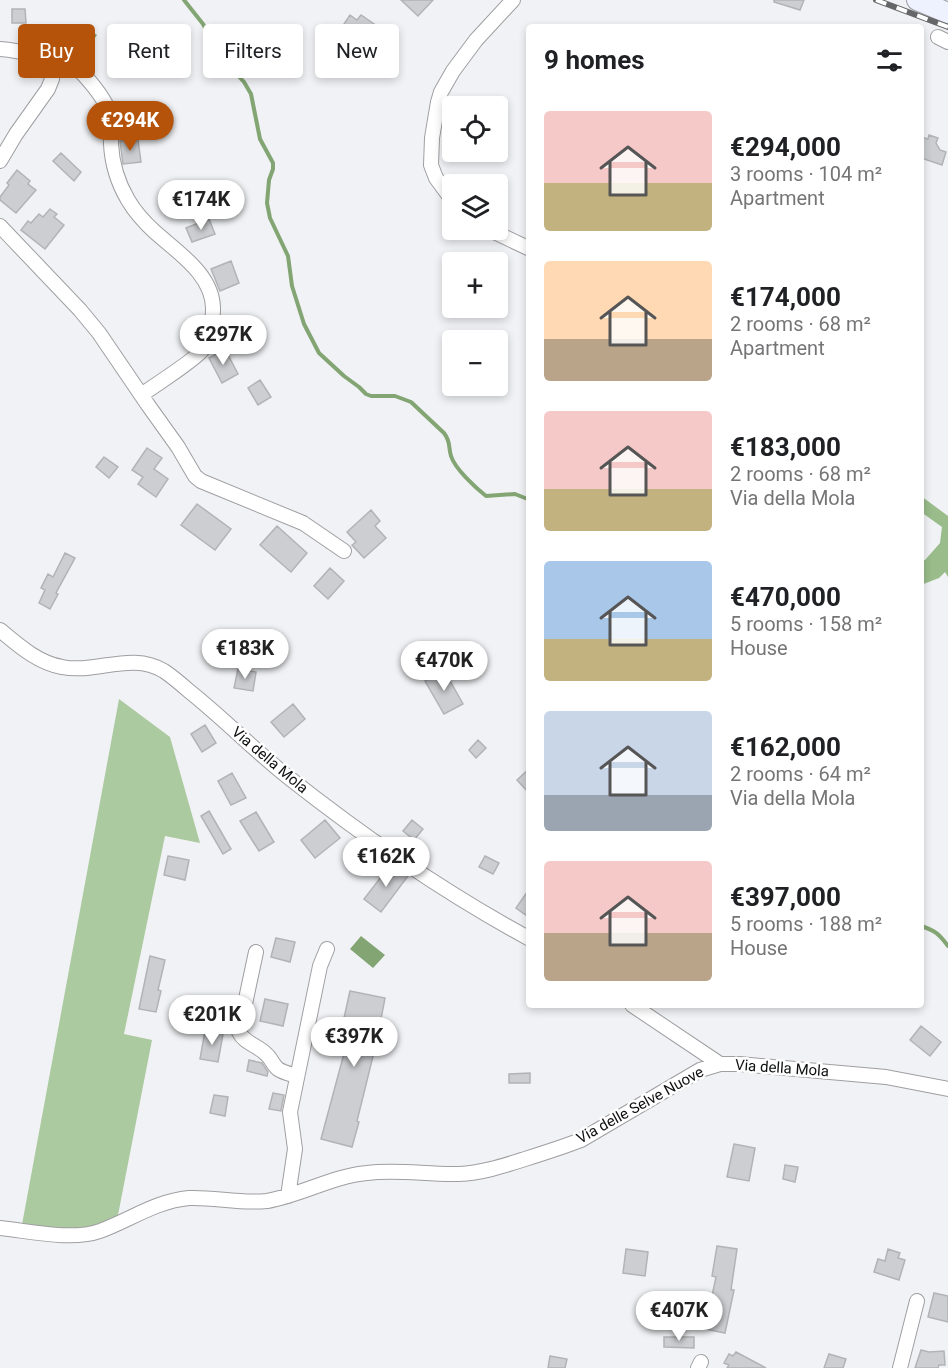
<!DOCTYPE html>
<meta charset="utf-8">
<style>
body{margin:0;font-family:Roboto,sans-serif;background:#f2f2f2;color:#202124;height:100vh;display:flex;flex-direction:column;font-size:22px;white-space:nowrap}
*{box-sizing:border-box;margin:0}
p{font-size:20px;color:#757577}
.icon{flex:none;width:33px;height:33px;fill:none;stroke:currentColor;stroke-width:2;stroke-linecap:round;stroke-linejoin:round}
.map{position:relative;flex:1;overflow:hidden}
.panel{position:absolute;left:526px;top:24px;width:398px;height:984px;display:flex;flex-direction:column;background:#fff;border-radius:6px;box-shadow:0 3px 9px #0003}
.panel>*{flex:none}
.top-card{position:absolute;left:18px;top:24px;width:418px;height:54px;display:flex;gap:12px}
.controls{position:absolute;left:442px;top:96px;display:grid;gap:12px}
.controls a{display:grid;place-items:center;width:66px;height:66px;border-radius:6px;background:#fff;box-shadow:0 3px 9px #0003;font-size:30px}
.price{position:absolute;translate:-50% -51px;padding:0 14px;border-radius:21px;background:#fff;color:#222;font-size:20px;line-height:39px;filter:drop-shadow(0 2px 3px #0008)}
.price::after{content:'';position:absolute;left:50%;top:36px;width:18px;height:14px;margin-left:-9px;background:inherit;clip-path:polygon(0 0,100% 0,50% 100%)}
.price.on{background:#b45309;color:#fff}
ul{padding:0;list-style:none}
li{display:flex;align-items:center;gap:18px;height:150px;padding:0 18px}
li span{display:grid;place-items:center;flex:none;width:168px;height:120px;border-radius:6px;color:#555}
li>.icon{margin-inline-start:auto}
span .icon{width:72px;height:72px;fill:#fffc;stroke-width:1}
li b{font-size:26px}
h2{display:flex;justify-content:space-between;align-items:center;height:72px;padding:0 18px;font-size:26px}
.tag{padding:0 21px;border-radius:6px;background:#fff;box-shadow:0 3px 9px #0003;font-size:21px;line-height:54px}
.tag.on{background:#b45309;color:#fff}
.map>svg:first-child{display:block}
</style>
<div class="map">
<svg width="948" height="1368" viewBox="0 0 948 1368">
<rect width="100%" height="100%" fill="#f1f2f5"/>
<!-- green -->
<path fill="#accaa0" d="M119,699L170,737L200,843L165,836L124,1034L152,1040L118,1215L82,1235L21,1230Z"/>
<!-- forest -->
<path fill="#99bc8a" d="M921,496L948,516V577L945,572L939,578L921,585V561L925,560L940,543L942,527L921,512Z"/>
<!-- water -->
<path fill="#83a573" d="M81,24L97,35L92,42L76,30Z
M361,936L385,955L373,968L350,949Z"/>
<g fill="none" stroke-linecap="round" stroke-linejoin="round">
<!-- stream -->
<path stroke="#83a573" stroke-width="4" d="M184,0L203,24L212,41L230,67L244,82L251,94L260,139L273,163V169L269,180L267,203L270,218L288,256L292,286L304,324L319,353L344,376L359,387L366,394L371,396H395L411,402L444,433C451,442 448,446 451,456C455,469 476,488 486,496L515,494L530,500
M921,926C936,931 939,934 948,946"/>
</g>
<!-- building -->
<path fill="#cdced1" stroke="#b2b3b5" stroke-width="1.5" d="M401,0H433L418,16Z
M774,0H804L800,10L774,2Z
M12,9H25L26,23H12Z
M350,15L357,20L361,15L393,37L383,52L344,24Z
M29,27L42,34L44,29L54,34L48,48L22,42Z
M929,135L938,138L936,143L940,150L946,152L942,165L921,158V137L928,139Z
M138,140L141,162L123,164L120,141Z
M61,153L81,172L74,181L53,161Z
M17,170L30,181L28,184L36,190L16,213L0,200V197L9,185L7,183Z
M50,209L57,214L54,217L64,225L45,249L21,230L28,221L31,223L39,214L43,217Z
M209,219L215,234L192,242L186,228Z
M231,261L239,283L220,291L211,269Z
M225,349L238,374L222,383L209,358Z
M260,380L271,397L258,405L248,388Z
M147,448L162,458L154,469L168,479L156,497L138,484L143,477L132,470Z
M104,457L118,467L109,478L96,467Z
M197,504L231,529L215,550L181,525Z
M371,510L380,521L375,526L386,538L364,558L352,545L356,542L347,532Z
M277,526L307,553L291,572L260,545Z
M65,553L75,558L56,593L58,594L50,609L39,603L45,590L41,588L48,574L53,577Z
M330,568L344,581L328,599L314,586Z
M238,669L256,672L253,691L234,688Z
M444,670L463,704L444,714L425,681Z
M293,704L305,719L284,737L271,722Z
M205,725L216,743L202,752L191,734Z
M478,740L486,748L476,758L469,750Z
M530,768V794L517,780Z
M232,773L246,798L231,805L218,781Z
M209,811L231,849L223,854L201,816Z
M256,812L274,842L259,851L240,821Z
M325,820L340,838L315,858L301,840Z
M412,820L423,829L414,840L403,831Z
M168,856L189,860L185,880L164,875Z
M485,856L499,863L493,874L479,867Z
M391,864L408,876L381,912L364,899Z
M530,888V918L516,908Z
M276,938L295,942L290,962L271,957Z
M150,956L165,960L158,990L161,991L156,1012L139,1009Z
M350,991L385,998L377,1040L357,1121L359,1122L352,1147L321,1139L353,1020L344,1018Z
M265,999L288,1004L283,1026L260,1021Z
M921,1026L941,1042L930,1056L910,1040Z
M205,1031L223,1034L218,1062L200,1059Z
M249,1060L262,1063L268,1072L267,1076L247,1071Z
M530,1073V1083H509V1074Z
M273,1093L284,1095L281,1111L269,1109Z
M214,1095L228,1097L225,1116L210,1113Z
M734,1144L755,1148L749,1181L727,1177Z
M785,1165L798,1167L795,1182L783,1179Z
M717,1246L737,1249L731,1290H734L725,1333L705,1329L716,1277L712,1276Z
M626,1249L648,1252L645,1276L623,1273Z
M888,1249L900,1253L898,1258L905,1260L899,1280L874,1272L878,1259L885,1261Z
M934,1293L948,1296V1322L928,1317Z
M664,1337H694V1348L664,1347Z
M921,1350L929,1352L944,1351L945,1365H939L938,1368H915Z
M736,1352L766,1368H727L729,1365L724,1363L729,1354L733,1356Z
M829,1354L846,1359L843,1368H824Z
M550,1356L567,1359L565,1368H548Z"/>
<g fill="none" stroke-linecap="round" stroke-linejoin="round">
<!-- street casing -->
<g stroke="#9f9fa2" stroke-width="16">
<path id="street" d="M938,37L948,42
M0,49C14,50 27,53 40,56C49,58 59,54 67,60C73,63 79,70 84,75C94,86 107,102 111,117C113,126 111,135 111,144C112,165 118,183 128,200C135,212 145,223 155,232C177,252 214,275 213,310C213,320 208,340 203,349C199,357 151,388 141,395
M0,161L16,134L48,89L52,79L53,56
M453,201L436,178L431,165L432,138L438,102L441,92L453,71L476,40L513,0
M0,226L80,310L99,333L148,405L178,447L195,476L201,481L303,523L344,551
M490,230L530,249
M0,630C18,645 38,663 62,667C96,674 132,651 164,671C173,677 181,684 189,691C223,718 254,750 288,777C364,837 445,893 530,939
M256,952L239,1032C244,1043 257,1045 266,1054C271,1058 273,1065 278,1069C284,1073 291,1074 297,1076
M632,1005L720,1064H739L886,1077L948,1089
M288,1196L295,1149L290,1112L320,966L327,949
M0,1228C29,1231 72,1241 100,1231C130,1220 156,1201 189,1198C215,1197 240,1204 267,1201C301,1195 333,1176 367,1173C398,1169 428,1175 459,1174C482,1173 503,1166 525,1159C544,1153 563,1147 581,1140L700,1070L720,1064
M698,1368L701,1362
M900,1368L917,1301"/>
</g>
<!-- secondary casing -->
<g stroke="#9f9fa2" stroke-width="22">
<path id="secondary" d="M917,0L948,13"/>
</g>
<!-- street -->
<use href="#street" stroke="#fff" stroke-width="14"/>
<!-- secondary -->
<use href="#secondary" stroke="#eef1fe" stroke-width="20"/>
<!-- rail casing -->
<g stroke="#666769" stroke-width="6">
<path id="rail" d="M876,0L948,27"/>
</g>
<!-- rail -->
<use href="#rail" stroke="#fff" stroke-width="4" stroke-dasharray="11" stroke-linecap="butt"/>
</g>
<g text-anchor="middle" stroke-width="5" stroke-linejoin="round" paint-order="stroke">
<!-- street labels -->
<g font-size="15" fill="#0e0f10" stroke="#fff">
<text transform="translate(270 760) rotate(40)" y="5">Via della Mola</text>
<text transform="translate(782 1068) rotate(4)" y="5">Via della Mola</text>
<text transform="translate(640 1105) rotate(-29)" y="5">Via delle Selve Nuove</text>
</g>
</g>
</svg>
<div class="controls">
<a><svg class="icon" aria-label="locate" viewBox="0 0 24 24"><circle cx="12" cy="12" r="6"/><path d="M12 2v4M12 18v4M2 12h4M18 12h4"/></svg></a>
<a><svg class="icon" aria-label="layers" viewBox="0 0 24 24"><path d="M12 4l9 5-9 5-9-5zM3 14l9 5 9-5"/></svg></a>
<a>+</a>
<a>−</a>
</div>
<b class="price on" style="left:130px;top:152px">€294K</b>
<b class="price" style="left:201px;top:231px">€174K</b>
<b class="price" style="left:223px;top:366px">€297K</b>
<b class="price" style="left:245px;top:680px">€183K</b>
<b class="price" style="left:444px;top:692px">€470K</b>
<b class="price" style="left:386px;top:888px">€162K</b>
<b class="price" style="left:212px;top:1046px">€201K</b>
<b class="price" style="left:354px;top:1068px">€397K</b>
<b class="price" style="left:679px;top:1342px">€407K</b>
<div class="top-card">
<a class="tag on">Buy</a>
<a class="tag">Rent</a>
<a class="tag">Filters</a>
<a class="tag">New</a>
</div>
<section class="panel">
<h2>9 homes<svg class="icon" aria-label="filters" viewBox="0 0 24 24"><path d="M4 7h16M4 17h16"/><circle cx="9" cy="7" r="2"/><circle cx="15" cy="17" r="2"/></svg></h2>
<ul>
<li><span style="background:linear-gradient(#f6c9c9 60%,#c2b280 0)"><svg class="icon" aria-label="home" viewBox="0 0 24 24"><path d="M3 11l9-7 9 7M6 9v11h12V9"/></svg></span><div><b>€294,000</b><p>3 rooms · 104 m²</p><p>Apartment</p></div></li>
<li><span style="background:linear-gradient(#ffd9b3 65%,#b9a48a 0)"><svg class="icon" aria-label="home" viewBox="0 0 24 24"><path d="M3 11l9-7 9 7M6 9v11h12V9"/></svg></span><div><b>€174,000</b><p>2 rooms · 68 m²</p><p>Apartment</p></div></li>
<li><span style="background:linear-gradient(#f6c9c9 65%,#c2b280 0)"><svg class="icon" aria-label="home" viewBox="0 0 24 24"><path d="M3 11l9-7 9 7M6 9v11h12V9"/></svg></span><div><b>€183,000</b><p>2 rooms · 68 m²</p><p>Via della Mola</p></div></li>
<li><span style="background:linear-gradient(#a9c7e8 65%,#c2b280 0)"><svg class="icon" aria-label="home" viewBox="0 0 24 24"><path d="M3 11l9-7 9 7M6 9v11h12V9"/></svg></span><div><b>€470,000</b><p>5 rooms · 158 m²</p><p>House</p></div></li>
<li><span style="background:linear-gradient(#c9d6e8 70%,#9aa5b1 0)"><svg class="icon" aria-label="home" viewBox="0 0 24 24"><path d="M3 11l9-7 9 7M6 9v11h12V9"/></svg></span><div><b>€162,000</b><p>2 rooms · 64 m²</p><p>Via della Mola</p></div></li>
<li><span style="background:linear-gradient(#f6c9c9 60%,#b9a48a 0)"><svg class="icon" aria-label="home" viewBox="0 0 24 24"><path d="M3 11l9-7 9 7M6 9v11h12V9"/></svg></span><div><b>€397,000</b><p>5 rooms · 188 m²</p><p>House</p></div></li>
</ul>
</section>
</div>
